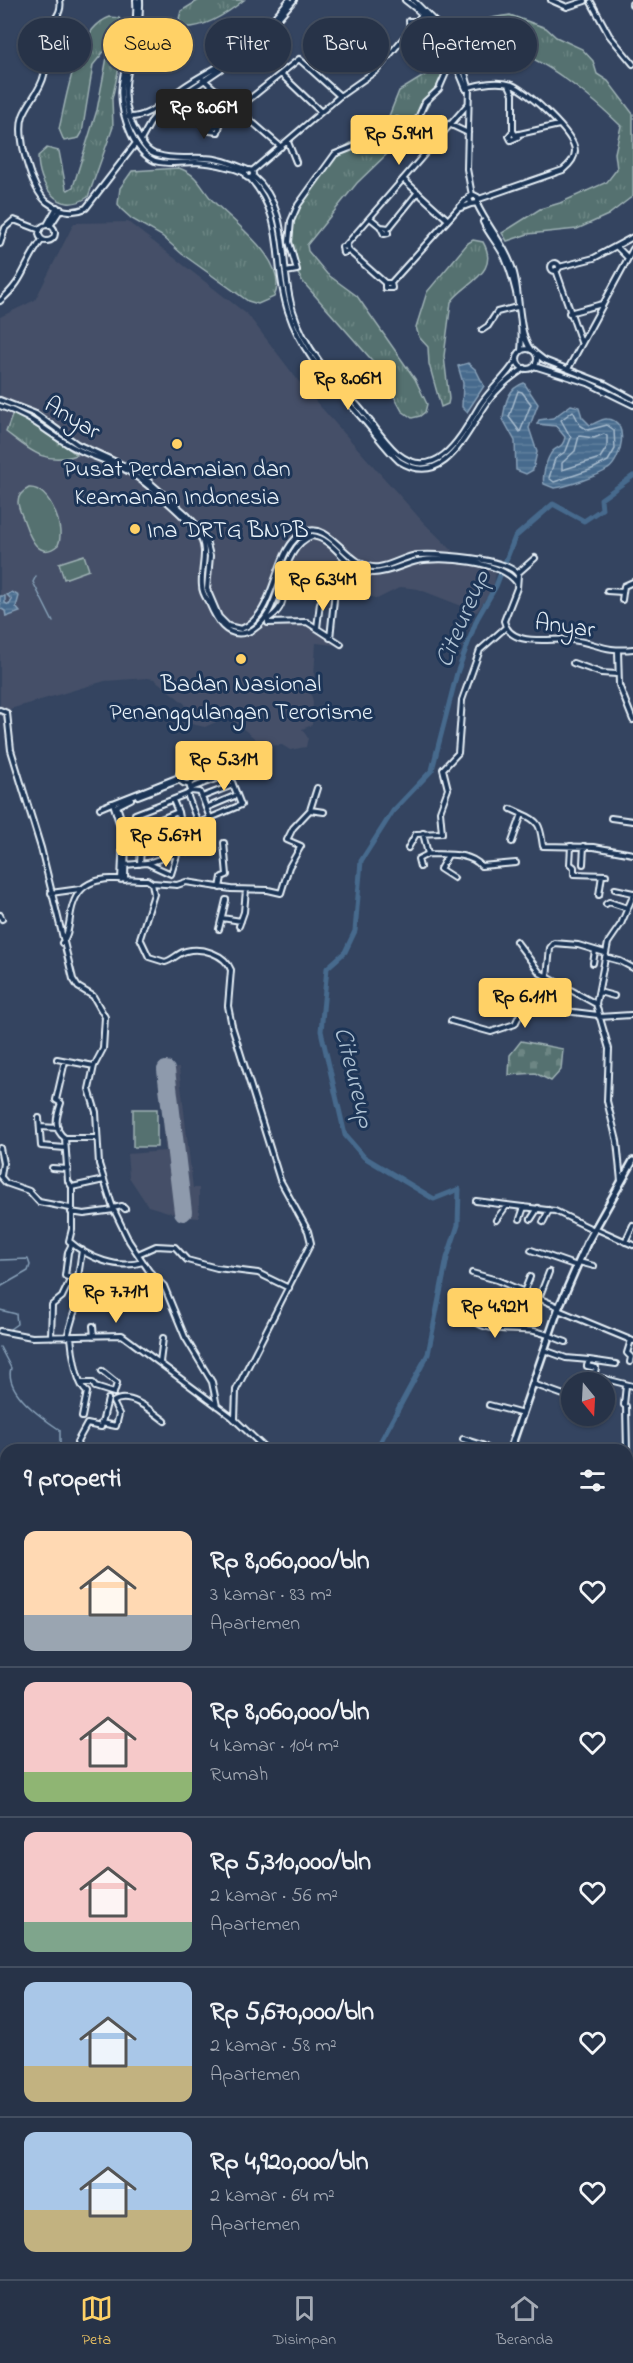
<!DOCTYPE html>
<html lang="id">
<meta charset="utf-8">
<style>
body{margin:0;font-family:"Indie Flower",sans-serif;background:#2f3b4f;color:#f1f3f6;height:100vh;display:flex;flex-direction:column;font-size:22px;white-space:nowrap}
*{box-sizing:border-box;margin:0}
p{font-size:20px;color:#a4aab4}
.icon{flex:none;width:33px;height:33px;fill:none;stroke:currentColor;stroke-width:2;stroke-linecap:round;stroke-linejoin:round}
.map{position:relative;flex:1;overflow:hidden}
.details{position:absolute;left:0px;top:1444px;width:633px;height:836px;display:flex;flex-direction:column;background:#273348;border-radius:18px 18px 0 0;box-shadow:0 2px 4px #0004,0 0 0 2px #434e60}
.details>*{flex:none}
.banner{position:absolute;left:18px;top:18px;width:597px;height:54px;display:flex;gap:12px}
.needle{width:39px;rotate:162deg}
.fabs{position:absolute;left:561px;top:1372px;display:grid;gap:12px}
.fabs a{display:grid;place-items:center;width:54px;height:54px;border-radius:50%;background:#273348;box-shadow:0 2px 4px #0004,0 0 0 2px #434e60;font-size:30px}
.price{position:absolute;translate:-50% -51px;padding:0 14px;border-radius:6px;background:#ffd166;color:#111;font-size:20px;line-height:39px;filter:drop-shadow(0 2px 3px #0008)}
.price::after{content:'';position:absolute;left:50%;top:36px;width:18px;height:14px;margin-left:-9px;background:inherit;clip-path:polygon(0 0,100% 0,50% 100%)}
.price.active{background:#222;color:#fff}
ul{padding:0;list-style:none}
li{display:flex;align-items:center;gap:18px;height:150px;padding:0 24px}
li+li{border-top:2px solid #434e60}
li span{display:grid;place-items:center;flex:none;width:168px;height:120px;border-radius:12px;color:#555}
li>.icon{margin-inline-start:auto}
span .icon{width:72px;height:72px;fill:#fffc;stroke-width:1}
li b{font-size:26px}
h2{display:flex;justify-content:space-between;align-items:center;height:72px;padding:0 24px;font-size:26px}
.pill{padding:0 21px;border-radius:27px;background:#273348;box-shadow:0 2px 4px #0004,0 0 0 2px #434e60;font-size:21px;line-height:54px}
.pill.active{background:#ffd166;color:#111}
.dock{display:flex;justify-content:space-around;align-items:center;height:84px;border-top:2px solid #434e60;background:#273348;font-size:16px;color:#a4aab4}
.dock a{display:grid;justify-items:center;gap:3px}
.dock .active{color:#ffd166}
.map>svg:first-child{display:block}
</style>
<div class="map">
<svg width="633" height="2279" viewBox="0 0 633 2279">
<defs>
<pattern id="grass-tufts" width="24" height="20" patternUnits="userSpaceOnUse" patternTransform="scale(1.5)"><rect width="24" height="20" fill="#54716f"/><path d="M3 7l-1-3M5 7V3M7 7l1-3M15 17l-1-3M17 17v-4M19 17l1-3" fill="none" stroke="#6d8684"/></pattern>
<pattern id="cemetery-stones" width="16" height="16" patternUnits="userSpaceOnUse" patternTransform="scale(1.5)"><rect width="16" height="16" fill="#54716f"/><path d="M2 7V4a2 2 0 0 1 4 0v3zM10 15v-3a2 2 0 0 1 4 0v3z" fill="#6d8684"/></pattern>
<pattern id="water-rules" width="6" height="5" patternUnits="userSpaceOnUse" patternTransform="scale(1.5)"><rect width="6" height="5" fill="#466a8d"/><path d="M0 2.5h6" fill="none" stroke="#61809e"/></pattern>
</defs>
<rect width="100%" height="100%" fill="#344460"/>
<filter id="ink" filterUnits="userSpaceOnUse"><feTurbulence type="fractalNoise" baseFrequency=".0167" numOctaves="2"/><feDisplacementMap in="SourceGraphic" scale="12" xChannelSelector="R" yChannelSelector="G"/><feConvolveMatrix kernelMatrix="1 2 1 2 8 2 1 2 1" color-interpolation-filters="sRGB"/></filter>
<g filter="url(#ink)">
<!-- built -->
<path fill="#444f67" d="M128,222L248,315L303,387L424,523L457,555L497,561L494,586L477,612L418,589L401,587L377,599L294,564L267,627L308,625L335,643L334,645L316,643L314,679L309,680L308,685L313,701L312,725L302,729L308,738L306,747L290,750L282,745L264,746L235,722L225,718L205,727L191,724L185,704L154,679L148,678L105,681L0,712V317L35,300L74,223Z
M179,1068L193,1188H199V1218L185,1217L148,1206L129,1177L127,1154L165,1151L160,1069Z"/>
<!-- grass -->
<path fill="url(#grass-tufts)" stroke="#9eb1b4" stroke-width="1.5" d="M199,0H244C229,12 204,29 183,27L179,19L181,11Z
M510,15L546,28L556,37L582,49L593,61L597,74L608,81L633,114V196L608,215L577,229L528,234L507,241L502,233L540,209L560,203L607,182L617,169L615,153L621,126C595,100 541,55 506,49C491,47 478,56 465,54L462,46C471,18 484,19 510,15Z
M110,17L119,18L124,25L126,36L112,99L113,127L88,197C58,217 38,184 38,156L47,148L59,151L66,188L68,190L73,187L97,110L108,52L106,49L93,65L82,133L79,138L64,141L59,129C67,97 75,29 110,17Z
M445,52L451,61L450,68L417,125L357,183L307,245L308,251L327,274L357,296L415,379L427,404L425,412L420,416L412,418L402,411L378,367L303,282L295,269L288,247L289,224L295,208L338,151L379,125L389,116L399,91L427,74L432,59Z
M179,168C197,174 201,187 212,200C233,222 291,262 274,297L258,304L248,301L182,254L162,236L132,219L121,209L118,204L120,188L132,171Z
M473,240L483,242C501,273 464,283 451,302L444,356L449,399L448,404L441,407L429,364L428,347L419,337L416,327L427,292L468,243Z
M13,413L35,424L77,455C44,465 31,451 6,432Z"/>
<!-- cemetery -->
<path fill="url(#cemetery-stones)" stroke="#9eb1b4" stroke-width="1.5" d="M521,1041L563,1049L561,1070L551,1081L535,1073L509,1075L510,1055Z"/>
<!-- garden -->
<path fill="#54716f" stroke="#9eb1b4" stroke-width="1.5" d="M29,488C50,486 66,530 58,545C38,562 29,535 24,521C22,515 18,508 18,502C18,495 23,491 29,488Z
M84,555L89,570L64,579L59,563Z
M133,1109H157V1147H133Z"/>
<!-- water -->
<path fill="url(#water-rules)" stroke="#87a0b8" stroke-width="1.5" d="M468,363L476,370L484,386L467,412L462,407L463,383L458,366Z
M524,383L538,404L529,428L537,452L533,470L526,474L516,470L515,441L503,419C505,403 508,388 524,383Z
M571,405L579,407L582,417L590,425C595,424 602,418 607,419C631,420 621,461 608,469C598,476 566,487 554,488L544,484C542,477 546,462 550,455C554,446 563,450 565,437L556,426L537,424L539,420L553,418Z
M12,592L19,596L16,607L20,612L6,617L5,611L0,608V596H5V603L9,605L12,600L7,595Z"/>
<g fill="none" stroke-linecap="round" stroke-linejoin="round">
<!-- shore -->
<path stroke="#a7bbcd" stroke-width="1.5" d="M518,391L522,392L531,404L520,432L509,417Z
M573,411L580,425L588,430L607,425L614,430L615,449L608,461L590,470L554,482L549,478L555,459L566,451L571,438L561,420Z
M604,434L607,436V447L600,458L562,470V463L575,451L579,436L594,438Z"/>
<!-- stream -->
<path stroke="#87a0b8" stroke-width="1.5" d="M36,576L33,582L53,622
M0,1260L28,1259L30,1265L28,1271L0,1287
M0,1310L16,1314L17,1324L10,1329
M0,1347L11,1368C4,1392 42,1418 60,1430V1444L39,1450
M0,1463L6,1461
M0,1622L6,1629"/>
<!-- river -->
<path stroke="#466a8d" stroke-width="5" d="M376,1450L428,1354L447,1258L458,1225L459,1189L434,1199L364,1157L345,1135L321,1031L327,968L345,952L355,931L361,861L393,811L432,770L457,673L477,619L496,586L515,537L553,504L584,521L602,509L601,499L633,476
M0,2035L6,2037"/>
<!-- runway -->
<path stroke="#8e9aac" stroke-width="18" d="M166,1070L183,1212"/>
<!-- minor casing -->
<g stroke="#e8f1f8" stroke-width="8">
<path id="minor" d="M60,0C63,15 51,20 48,34C45,47 48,61 44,75C41,90 28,102 23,116C16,135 31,189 47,202C59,211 73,214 86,208L136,143
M136,0C140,54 105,78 131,134C136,145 144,156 155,161C169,165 183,162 196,162C214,163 229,166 245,173
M140,0C142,51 107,88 139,137C144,146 148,153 158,155C173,160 189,157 204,158C220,158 233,164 248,170
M405,0C440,25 451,51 466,89
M413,0L444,31L463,66L469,87L467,169L472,195
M551,0L567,7L585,1
M591,2L609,35L633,64
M632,4H633
M417,21H409L410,28L418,27L417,21L423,13
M281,74L321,112
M203,79L281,147
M509,85L513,94V131L515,135L559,125
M466,88C480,84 497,80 512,85C527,91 575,134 575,151C575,159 569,165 563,170L479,199
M128,117C150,118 164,100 181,89C197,77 216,69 233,57C254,40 272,21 289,0
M221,122L218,132L210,131L299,59L340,96
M449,124L468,133
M513,131L509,136L511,140L518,137
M141,140L152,120L162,109L240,56L267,31L294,0
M288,142L296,162
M245 174a4 4 0 1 1 8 0a4 4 0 1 1-8 0Z
M252,171L340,96L377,70L411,29
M253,176C293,210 278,266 293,311C305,350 332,378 359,407C372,422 382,440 397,453C437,486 463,433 480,405C491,388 507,377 517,359
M250,178C287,220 272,263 288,311C302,355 331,382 360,416C373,430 384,447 399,461C447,491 468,427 490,399C499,387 512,376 525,368
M403,179L447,219
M477,204C488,228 507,247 514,273C520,294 518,334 531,350
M458,209L471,204
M370,218L381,227L389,228L418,192
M483,222C489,235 499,245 505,258C516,284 524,323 521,351
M47,225L57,207
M39 233a8 8 0 1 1 16 0a8 8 0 1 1-16 0Z
M50,226L61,209
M381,228L384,234L388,233L387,228
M0,244L5,228L14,220L40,230
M346,245L468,104
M617,247L628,258
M349,251L343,253L342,247L347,246L349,251L385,283
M551 267a4 4 0 1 1 8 0a4 4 0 1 1-8 0Z
M559,267L594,258L633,237
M556,270L581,342
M286,272L297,270L289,242L291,221L298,205L335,154L358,145L397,120L410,127L415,125L425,102L439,89L449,66L447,53L451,50
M391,283H385V288H392L391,283L465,201L474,195L478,197V203L471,204L469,197
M0,301C26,279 23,264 42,240
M569,313L602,304
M482,330L488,326L497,312L517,307
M517 359a10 10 0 1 1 20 0a10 10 0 1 1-20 0Z
M535,353L544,360L605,384L633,399
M534,366L588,383L633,405
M568,369L633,249
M0,400L36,414L77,444L138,472L187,515L199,528L207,544L210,556L207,589L219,617L228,626L241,629C278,615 272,547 305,532C331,520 348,571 379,567C393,565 405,556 418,555C437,554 510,558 518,575L517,588L504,621C510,649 553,637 572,640C597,643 604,652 633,649
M0,406C31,416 45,431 71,446C87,455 106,460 122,468C140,476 186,517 198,533C210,551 200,567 202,586C202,593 206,598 209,603C216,619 225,639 248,632C284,619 277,547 312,536C337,539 346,573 373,573C389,573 403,564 417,561C442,556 502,561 517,583
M518,573L535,558
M279,587L283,591C284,604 279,612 268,619V623L307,622L341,644
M607,591L623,592
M622,600L624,586L633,582
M317,628L320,603
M330,638L335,590
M618,650L619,685L633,720
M573,663L601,673L617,674
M0,710L7,713L11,750L41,848L73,979L78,987L93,996L105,1017L103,1049L94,1066L89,1089L96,1112L99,1164L113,1208L129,1241L149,1271L164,1286L185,1337L212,1382L217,1406
M179 776a8 8 0 1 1 16 0a8 8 0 1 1-16 0Z
M192,771L221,760
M194,774L225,763
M191,791L200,792L210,818
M187,794C193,811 201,828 204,845L191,852L187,851L182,830L241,805L229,774L191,788
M138,796L180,780
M202,797L233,785
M100,808L112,803
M206,808L237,795
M511,809L522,814
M310,810L324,812
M611,818L633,821
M166,823L179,818L178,812
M140,827L163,818
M423,833L428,854C444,855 470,852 481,866L516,863
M142,839L168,829
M184,842L202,835
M512,842L522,814C542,822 540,829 543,846L594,847L633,854
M571,846L570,864L574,867V874L606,875
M408,848L416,834L442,833L440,811L448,789L443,769L458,753L462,700L480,650L506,627
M141,853L172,840
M448,855L440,869L454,878
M148,863L177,853
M140,864L142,833L135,814L187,794L191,791L189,784
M583,864L584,846
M125,865L147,863L171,874L177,855L163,818L178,812L173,800
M420,867L418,859L428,854
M121,880L123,836L113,803L179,777
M125,880L126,833L117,806L131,799
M152,883L177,885L186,882L231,889L268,890L281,893L289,867L301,846L287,840L293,828L310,810L317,788
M220,888L222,877L227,875L224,843
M615,889L633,893
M51,893L80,889
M599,895L602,875
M606,904L609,902L627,908
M0,915L2,919
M222,918L241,921
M239,926L244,912L246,890
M219,929L226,900
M516,941L540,973L596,1004
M62,943C69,935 69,922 71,912C79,870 114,880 147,880L152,883L154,894L140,938L149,957L165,962C173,960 178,953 186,951C202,947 225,954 231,970L228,1006L232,1026L280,1180L308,1231L311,1243L236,1390L235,1419
M605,957L620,961L633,968
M593,963L595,951
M547,977L550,948L554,943L578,945L605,953
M547,985L551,979
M599,992L614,996
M599,1017L631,1015
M451,1021L491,1032L515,1024L524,1006L598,1015
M57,1059L94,1066
M65,1061L56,1100L61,1103C57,1115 52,1129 65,1138L68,1181L72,1187
M39,1118L41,1146L65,1148
M40,1127L58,1128
M65,1138H96
M0,1148L3,1163L1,1176
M52,1168L68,1169
M0,1176L6,1183L29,1191L39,1202L70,1208
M104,1180L72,1187V1229L69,1241C88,1258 118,1270 143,1262
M621,1181L617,1141L607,1101L609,1049L596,1004L608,943L621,924L633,896
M476,1201L555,1211L594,1230
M113,1208L122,1206L125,1209
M71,1212L84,1214L114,1210
M520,1219L524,1207
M531,1219L538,1208
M496,1220L507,1205
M543,1222L549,1210
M595,1228L633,1245
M625,1242L633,1225
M531,1250L577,1266
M138,1254L156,1246L175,1247L187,1260L217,1268L258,1273L289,1288
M579,1262L594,1266
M472,1273L497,1280L559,1307
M78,1277L82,1250
M524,1292L530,1277
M539,1298L549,1272
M472,1310L473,1320C488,1333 515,1328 534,1331C545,1333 555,1338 566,1342
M558,1310L633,1341
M93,1326L94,1336
M0,1331L32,1337L122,1335L232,1417L267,1450
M51,1337L52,1305L62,1297L71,1278L65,1276L68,1252L72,1244
M67,1337L76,1306L73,1301L78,1277L98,1287
M71,1337C72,1351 77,1386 87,1392L82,1417
M544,1350L566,1358L589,1360L587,1366L596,1368L594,1376L633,1386
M589,1360L616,1364
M160,1362L163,1338
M630,1362L631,1357L627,1353L631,1340
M81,1383H93L95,1387L114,1393L117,1383L102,1371
M533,1384L572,1398
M626,1385L624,1405L626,1406L627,1451
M604,1392L609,1382
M489,1405L523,1414
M101,1423L116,1426L119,1414L113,1402C129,1391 152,1411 165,1421
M463,1439L482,1445L490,1450
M79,1450L77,1442L87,1424L101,1427L108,1399
M627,1466L633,1468
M627,1547L633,1548
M627,2121L633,2123
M627,2173L633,2177
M0,2274L13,2276L19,2274
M65,2274H66
M81,2274V2279
M245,2274L246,2279
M289,2274L291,2279
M435,2274L439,2279
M30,2279L35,2274
M266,2279L282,2274
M325,2279L347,2278V2275L351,2274"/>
</g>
<!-- major casing -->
<g stroke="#e8f1f8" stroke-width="10">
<path id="major" d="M510,1450L559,1307L587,1243L633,1161
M0,2059L6,2061
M627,2070H633
M319,2274V2279
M430,2279L434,2274"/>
</g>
<!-- minor -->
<use href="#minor" stroke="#1d3557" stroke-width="4"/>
<!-- major -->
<use href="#major" stroke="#1d3557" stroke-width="5"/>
</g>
</g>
<!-- markers -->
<g fill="#ffd166" stroke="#1d3557" stroke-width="2">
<circle cx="177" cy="444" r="6"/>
<circle cx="135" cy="529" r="6"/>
<circle cx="241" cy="659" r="6"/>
</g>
<g text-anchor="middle" stroke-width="6" stroke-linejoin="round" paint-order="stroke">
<!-- street labels -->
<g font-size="24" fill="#e8f1f8" stroke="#1d3557">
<text transform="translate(73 417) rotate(31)" y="8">Anyar</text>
<text transform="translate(565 625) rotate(8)" y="8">Anyar</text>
</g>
<!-- poi labels -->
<g font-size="24" fill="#e8f1f8" stroke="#1d3557">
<text x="177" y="476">Pusat Perdamaian dan<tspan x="177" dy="28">Keamanan Indonesia</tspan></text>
<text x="147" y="537" text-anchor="start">Ina DRTG BNPB</text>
<text x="241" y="691">Badan Nasional<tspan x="241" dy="28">Penanggulangan Terorisme</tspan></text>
</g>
<!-- water labels -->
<g font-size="26" font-style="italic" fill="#afc2d3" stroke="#1d3557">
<text transform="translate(461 618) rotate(-67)" y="9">Citeureup</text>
<text transform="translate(356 1077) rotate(76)" y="9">Citeureup</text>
</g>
</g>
</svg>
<div class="fabs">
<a><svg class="needle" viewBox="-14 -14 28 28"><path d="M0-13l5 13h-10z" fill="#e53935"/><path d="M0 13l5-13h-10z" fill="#a4aab4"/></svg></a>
</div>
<b class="price active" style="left:204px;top:140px">Rp 8.06M</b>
<b class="price" style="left:399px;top:166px">Rp 5.94M</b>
<b class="price" style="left:348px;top:411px">Rp 8.06M</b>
<b class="price" style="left:323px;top:612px">Rp 6.34M</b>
<b class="price" style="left:224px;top:792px">Rp 5.31M</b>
<b class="price" style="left:166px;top:868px">Rp 5.67M</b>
<b class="price" style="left:525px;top:1029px">Rp 6.11M</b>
<b class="price" style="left:116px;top:1324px">Rp 7.71M</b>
<b class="price" style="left:495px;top:1339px">Rp 4.92M</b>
<div class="banner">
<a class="pill">Beli</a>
<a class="pill active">Sewa</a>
<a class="pill">Filter</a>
<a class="pill">Baru</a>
<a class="pill">Apartemen</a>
</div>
<section class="details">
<h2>9 properti<svg class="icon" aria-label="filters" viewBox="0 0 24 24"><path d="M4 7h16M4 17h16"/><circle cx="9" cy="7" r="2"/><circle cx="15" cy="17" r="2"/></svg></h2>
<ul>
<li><span style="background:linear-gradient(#ffd9b3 70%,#9aa5b1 0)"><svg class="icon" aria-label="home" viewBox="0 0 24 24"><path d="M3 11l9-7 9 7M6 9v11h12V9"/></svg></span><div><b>Rp 8,060,000/bln</b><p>3 kamar · 83 m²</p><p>Apartemen</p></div><svg class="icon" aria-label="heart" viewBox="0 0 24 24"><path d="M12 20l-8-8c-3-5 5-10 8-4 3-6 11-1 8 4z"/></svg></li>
<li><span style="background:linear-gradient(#f6c9c9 75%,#8fb573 0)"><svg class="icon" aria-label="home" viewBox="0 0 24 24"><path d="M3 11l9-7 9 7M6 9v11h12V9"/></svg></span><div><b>Rp 8,060,000/bln</b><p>4 kamar · 104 m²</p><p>Rumah</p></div><svg class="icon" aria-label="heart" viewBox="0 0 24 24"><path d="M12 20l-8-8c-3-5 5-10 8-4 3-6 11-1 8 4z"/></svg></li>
<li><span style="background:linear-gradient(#f6c9c9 75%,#7fa58c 0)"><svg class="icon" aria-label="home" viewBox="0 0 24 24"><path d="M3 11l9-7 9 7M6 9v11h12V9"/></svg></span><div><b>Rp 5,310,000/bln</b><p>2 kamar · 56 m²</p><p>Apartemen</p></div><svg class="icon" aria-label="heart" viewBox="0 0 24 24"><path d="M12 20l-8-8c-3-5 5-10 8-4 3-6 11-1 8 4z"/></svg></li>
<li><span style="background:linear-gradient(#a9c7e8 70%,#c2b280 0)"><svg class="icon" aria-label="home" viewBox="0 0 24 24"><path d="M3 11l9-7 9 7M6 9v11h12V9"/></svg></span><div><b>Rp 5,670,000/bln</b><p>2 kamar · 58 m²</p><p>Apartemen</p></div><svg class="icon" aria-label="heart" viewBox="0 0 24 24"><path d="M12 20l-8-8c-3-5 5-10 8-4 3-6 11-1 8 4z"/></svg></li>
<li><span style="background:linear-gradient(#a9c7e8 65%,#c2b280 0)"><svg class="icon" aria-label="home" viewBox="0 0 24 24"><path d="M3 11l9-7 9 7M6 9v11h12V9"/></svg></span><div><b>Rp 4,920,000/bln</b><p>2 kamar · 64 m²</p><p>Apartemen</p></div><svg class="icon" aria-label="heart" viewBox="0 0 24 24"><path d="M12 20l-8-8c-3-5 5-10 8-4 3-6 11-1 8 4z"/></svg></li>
</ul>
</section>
</div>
<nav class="dock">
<a class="active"><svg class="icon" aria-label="map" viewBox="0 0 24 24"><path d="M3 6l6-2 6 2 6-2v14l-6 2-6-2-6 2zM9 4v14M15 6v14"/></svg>Peta</a>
<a><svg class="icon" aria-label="saved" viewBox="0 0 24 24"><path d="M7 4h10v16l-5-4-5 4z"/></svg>Disimpan</a>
<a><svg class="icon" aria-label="home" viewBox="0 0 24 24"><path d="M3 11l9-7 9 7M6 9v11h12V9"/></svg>Beranda</a>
</nav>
